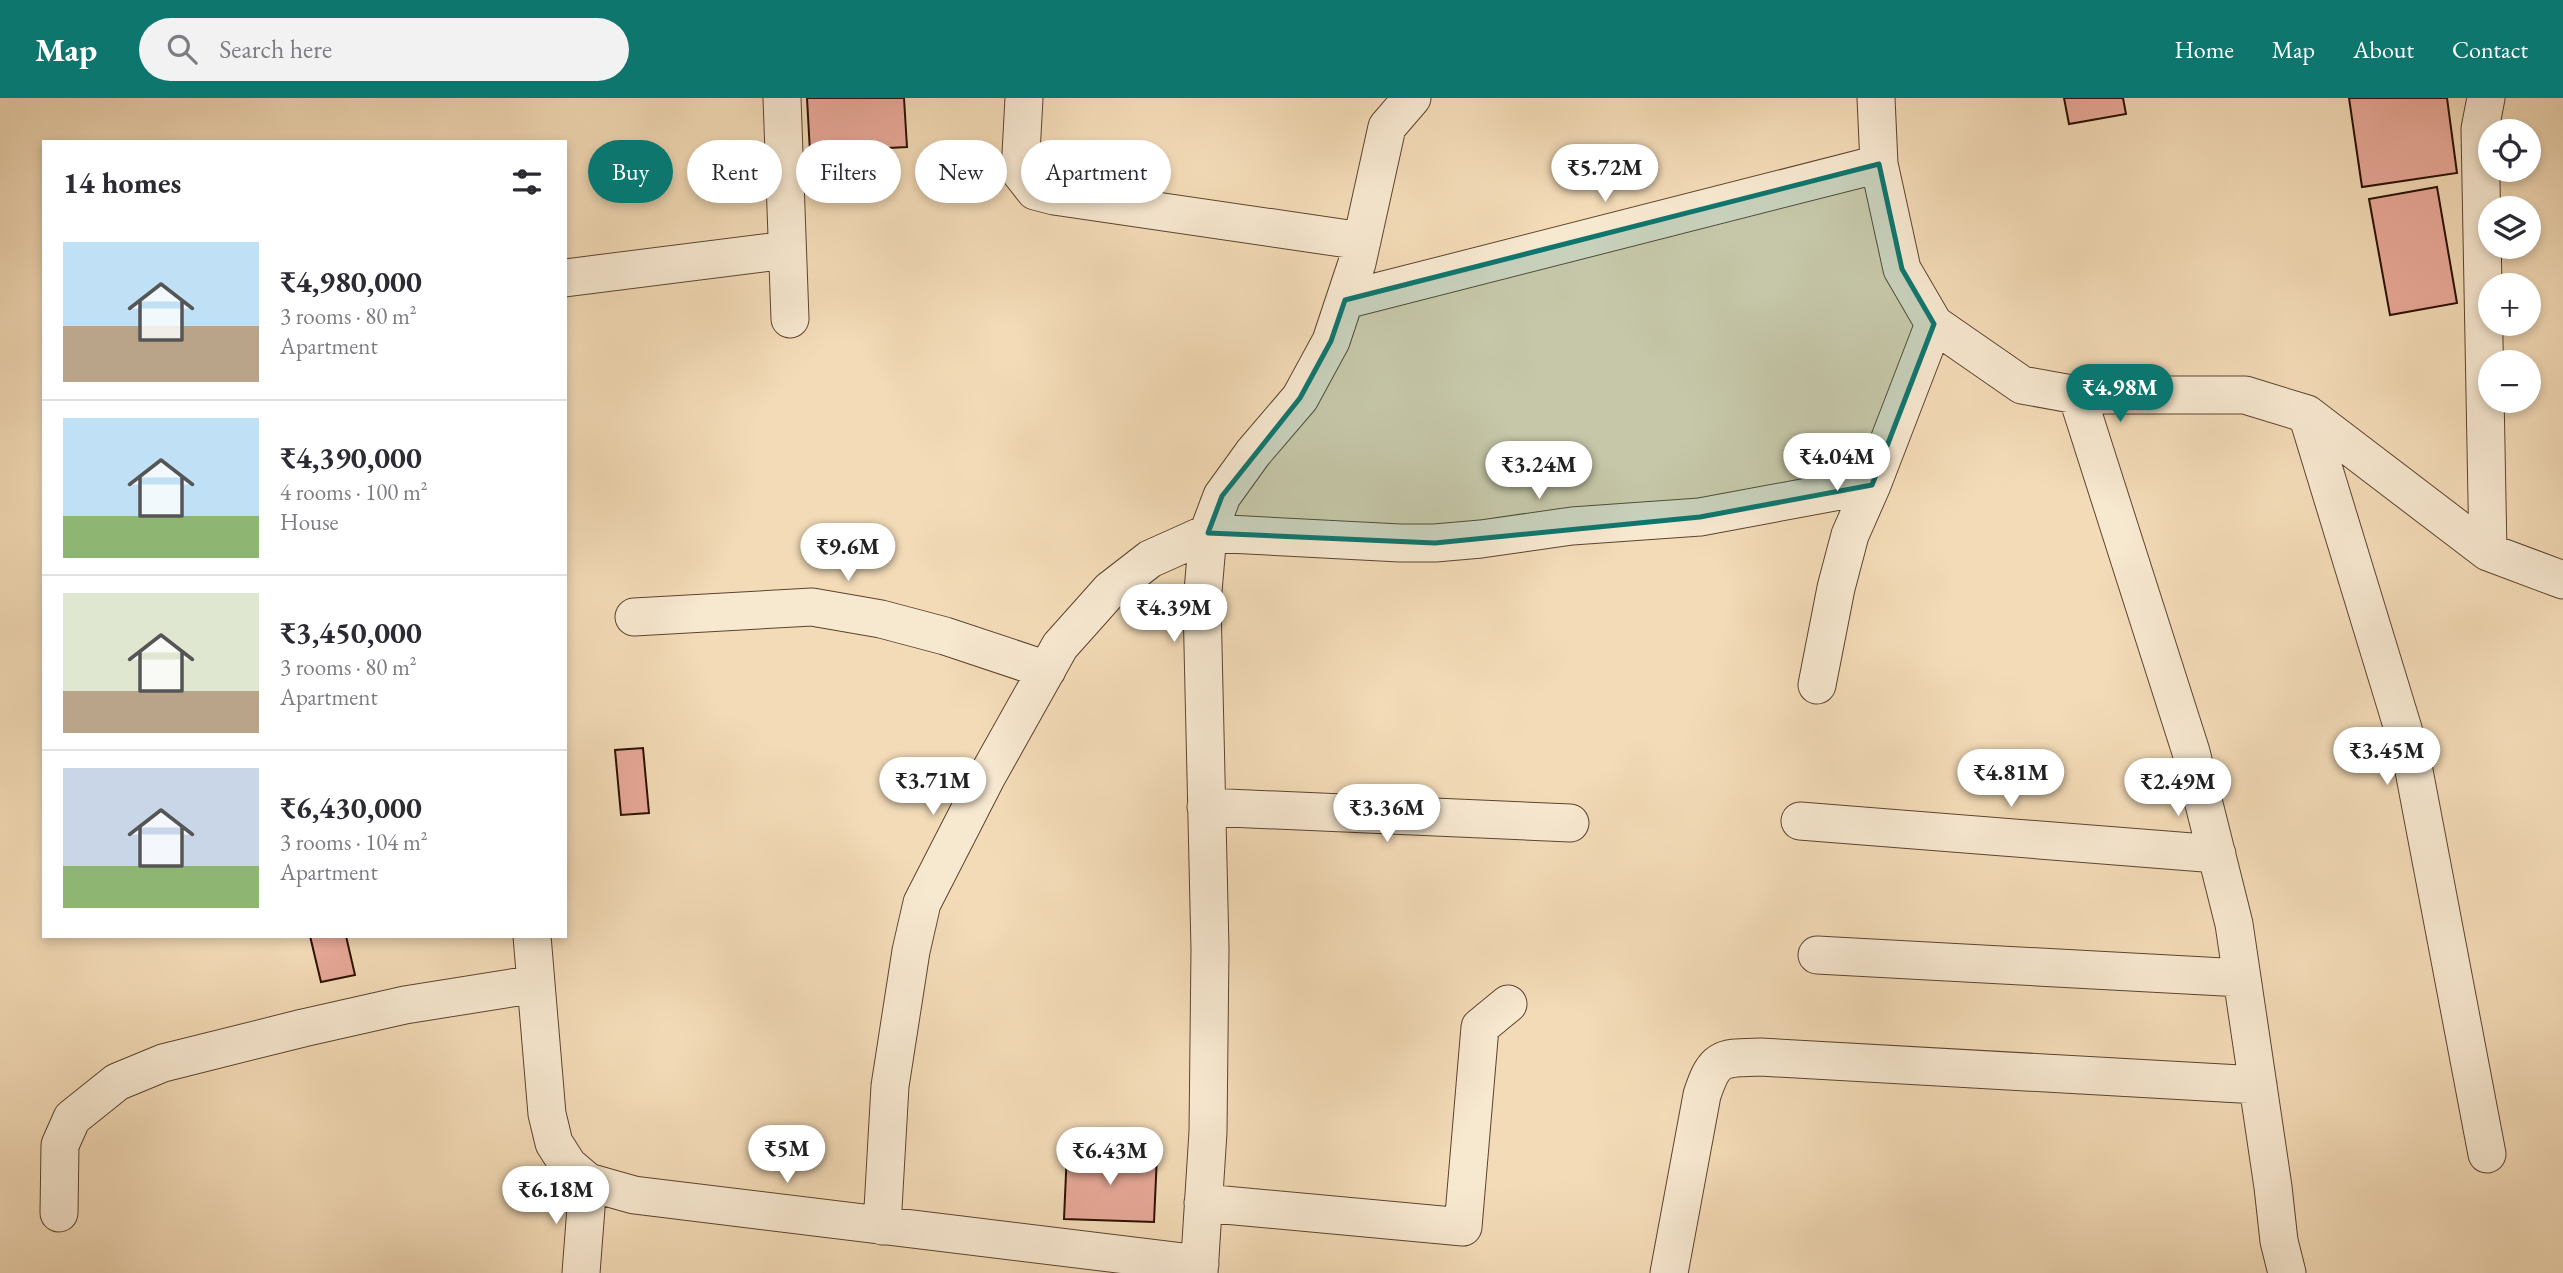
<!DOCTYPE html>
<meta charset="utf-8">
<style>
body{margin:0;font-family:"EB Garamond",serif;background:#f2f2f3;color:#2b2b33;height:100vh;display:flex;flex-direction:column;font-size:26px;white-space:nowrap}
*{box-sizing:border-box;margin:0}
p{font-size:23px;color:#7c7c81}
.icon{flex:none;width:38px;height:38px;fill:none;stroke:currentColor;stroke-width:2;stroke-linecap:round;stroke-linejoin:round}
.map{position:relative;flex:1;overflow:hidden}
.sheet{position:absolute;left:42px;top:42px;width:525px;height:798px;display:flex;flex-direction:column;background:#fff;border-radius:0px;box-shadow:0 4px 10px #0003}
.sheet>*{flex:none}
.hud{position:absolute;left:588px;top:42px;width:665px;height:63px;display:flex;gap:14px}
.controls{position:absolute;left:2478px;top:21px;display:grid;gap:14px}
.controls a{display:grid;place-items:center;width:63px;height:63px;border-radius:50%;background:#fff;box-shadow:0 4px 10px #0003;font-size:35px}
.price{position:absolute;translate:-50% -60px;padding:0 16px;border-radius:24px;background:#fff;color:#222;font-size:23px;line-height:46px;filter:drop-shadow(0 2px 4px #0008)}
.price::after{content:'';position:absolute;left:50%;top:42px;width:21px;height:16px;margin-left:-10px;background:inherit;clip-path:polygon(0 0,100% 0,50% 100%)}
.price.on{background:#0f766e;color:#fff}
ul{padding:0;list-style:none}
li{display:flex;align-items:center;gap:21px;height:175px;padding:0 21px}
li+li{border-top:2px solid #e1e1e2}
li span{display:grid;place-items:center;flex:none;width:196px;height:140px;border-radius:0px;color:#555}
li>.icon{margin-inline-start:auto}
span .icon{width:84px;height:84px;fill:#fffc;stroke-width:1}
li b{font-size:30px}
h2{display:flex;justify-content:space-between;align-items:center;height:84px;padding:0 21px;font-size:30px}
.chip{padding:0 24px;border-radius:32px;background:#fff;box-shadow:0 4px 10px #0003;font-size:24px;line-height:63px}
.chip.on{background:#0f766e;color:#fff}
header{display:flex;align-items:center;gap:42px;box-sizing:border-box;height:98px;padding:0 35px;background:#0f766e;color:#fff}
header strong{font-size:33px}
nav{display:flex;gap:38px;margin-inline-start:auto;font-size:24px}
.search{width:490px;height:63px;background:#f2f2f3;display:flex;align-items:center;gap:18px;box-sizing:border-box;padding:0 24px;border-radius:38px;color:#7c7c81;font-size:26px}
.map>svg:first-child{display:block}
</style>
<header>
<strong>Map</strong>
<div class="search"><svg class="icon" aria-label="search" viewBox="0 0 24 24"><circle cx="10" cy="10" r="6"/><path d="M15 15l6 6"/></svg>Search here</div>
<nav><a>Home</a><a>Map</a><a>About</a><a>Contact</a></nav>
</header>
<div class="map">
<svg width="2563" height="1175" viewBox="0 0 2563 1175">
<rect width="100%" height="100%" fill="#f3dbb7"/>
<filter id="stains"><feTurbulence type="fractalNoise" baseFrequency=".00286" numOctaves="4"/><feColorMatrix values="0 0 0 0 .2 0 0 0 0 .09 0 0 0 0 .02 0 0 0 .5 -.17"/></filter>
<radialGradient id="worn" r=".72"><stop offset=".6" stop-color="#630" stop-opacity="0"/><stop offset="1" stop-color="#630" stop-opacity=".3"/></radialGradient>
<!-- building -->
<path fill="#e9a999" stroke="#2a1100" stroke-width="2" d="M807,0H904L907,49L810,54Z
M2064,0H2123L2126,16L2069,26Z
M2349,0H2447L2457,75L2362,89Z
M2437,89L2457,205L2390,217L2369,101Z
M643,650L649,715L621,717L615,652Z
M310,838H346L355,877L321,884Z
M1067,1053L1157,1057L1154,1124L1064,1121Z"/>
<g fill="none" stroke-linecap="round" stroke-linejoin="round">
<!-- minor casing -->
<g stroke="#5c442e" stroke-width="39">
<path id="minor" d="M782,0L790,221
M1024,0L1020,74L1035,93L1054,98L1362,143
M1876,0L1879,66L1902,171L1934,226L2022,287L2077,297H2245L2307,316L2488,454L2563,482
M2486,0L2480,31L2488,454
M565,180L787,152
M1345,202L1879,66
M2077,297L2191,654L2234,826L2273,1089L2279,1143L2287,1175
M2307,316L2411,657L2487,1056
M634,519L812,509L881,521L945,538L1047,572
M1817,587L1836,490L1850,437L1872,387L1934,226
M1206,709L1570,725
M1800,723L2217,756
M532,838L547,1016L554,1045L568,1067L588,1084L634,1097L1200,1166
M1817,857L2242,880
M1203,1105L1463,1129L1480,929L1508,906
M59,1115L60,1047L72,1020L117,984L163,965L303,930L405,907L536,886
M882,1128L890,988L911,853L922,805L986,680L1060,548L1110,492L1150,461L1208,435L1400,445H1435L1481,441L1572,428L1700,419L1872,387
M581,1175L588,1084
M1199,1175L1208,1034L1210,851L1202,505L1208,435L1222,398L1253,355L1300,300L1331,243L1357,165L1387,29L1412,0
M1669,1175L1702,997C1715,958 1721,960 1760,959L2258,987"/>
</g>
<!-- minor -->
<use href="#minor" stroke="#f7e8d0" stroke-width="37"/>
</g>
<!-- marked area -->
<path fill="#0f766e" fill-opacity="0.2" stroke="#0f766e" stroke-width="5" stroke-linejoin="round" d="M1879,66L1902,171L1934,226L1872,387L1700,419L1435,445L1208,435L1222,398L1300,300L1331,243L1345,202Z"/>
<rect width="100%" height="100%" filter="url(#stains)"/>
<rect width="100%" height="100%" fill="url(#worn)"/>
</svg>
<div class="controls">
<a><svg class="icon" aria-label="locate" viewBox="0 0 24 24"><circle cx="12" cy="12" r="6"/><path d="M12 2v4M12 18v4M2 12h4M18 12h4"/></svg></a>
<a><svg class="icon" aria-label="layers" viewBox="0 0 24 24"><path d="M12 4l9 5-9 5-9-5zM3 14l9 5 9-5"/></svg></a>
<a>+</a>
<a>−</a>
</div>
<b class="price" style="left:1605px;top:106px">₹5.72M</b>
<b class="price on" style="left:2120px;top:326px">₹4.98M</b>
<b class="price" style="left:1837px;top:395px">₹4.04M</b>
<b class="price" style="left:1539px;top:403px">₹3.24M</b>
<b class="price" style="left:848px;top:485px">₹9.6M</b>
<b class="price" style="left:1174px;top:546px">₹4.39M</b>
<b class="price" style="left:2387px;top:689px">₹3.45M</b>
<b class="price" style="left:2011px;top:711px">₹4.81M</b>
<b class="price" style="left:933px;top:719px">₹3.71M</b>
<b class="price" style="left:2178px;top:720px">₹2.49M</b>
<b class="price" style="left:1387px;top:746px">₹3.36M</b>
<b class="price" style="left:787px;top:1087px">₹5M</b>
<b class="price" style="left:1110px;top:1089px">₹6.43M</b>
<b class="price" style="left:556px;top:1128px">₹6.18M</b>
<div class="hud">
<a class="chip on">Buy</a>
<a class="chip">Rent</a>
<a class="chip">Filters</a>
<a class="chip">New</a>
<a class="chip">Apartment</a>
</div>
<section class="sheet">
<h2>14 homes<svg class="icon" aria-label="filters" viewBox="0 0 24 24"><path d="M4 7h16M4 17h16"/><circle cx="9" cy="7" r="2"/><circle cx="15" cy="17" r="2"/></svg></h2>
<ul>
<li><span style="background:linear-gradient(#bfe0f5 60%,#b9a48a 0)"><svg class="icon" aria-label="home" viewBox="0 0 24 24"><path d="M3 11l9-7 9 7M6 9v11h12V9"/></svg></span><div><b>₹4,980,000</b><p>3 rooms · 80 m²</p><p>Apartment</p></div></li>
<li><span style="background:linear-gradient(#bfe0f5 70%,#8fb573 0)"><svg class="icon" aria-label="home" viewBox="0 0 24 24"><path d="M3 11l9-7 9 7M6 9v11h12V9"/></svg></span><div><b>₹4,390,000</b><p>4 rooms · 100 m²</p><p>House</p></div></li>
<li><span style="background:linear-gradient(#dfe7d0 70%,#b9a48a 0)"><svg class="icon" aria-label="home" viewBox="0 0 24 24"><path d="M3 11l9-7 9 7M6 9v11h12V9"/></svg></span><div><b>₹3,450,000</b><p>3 rooms · 80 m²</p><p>Apartment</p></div></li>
<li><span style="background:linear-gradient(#c9d6e8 70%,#8fb573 0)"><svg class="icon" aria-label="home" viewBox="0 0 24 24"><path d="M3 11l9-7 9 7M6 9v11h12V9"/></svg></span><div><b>₹6,430,000</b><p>3 rooms · 104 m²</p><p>Apartment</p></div></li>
</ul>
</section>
</div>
